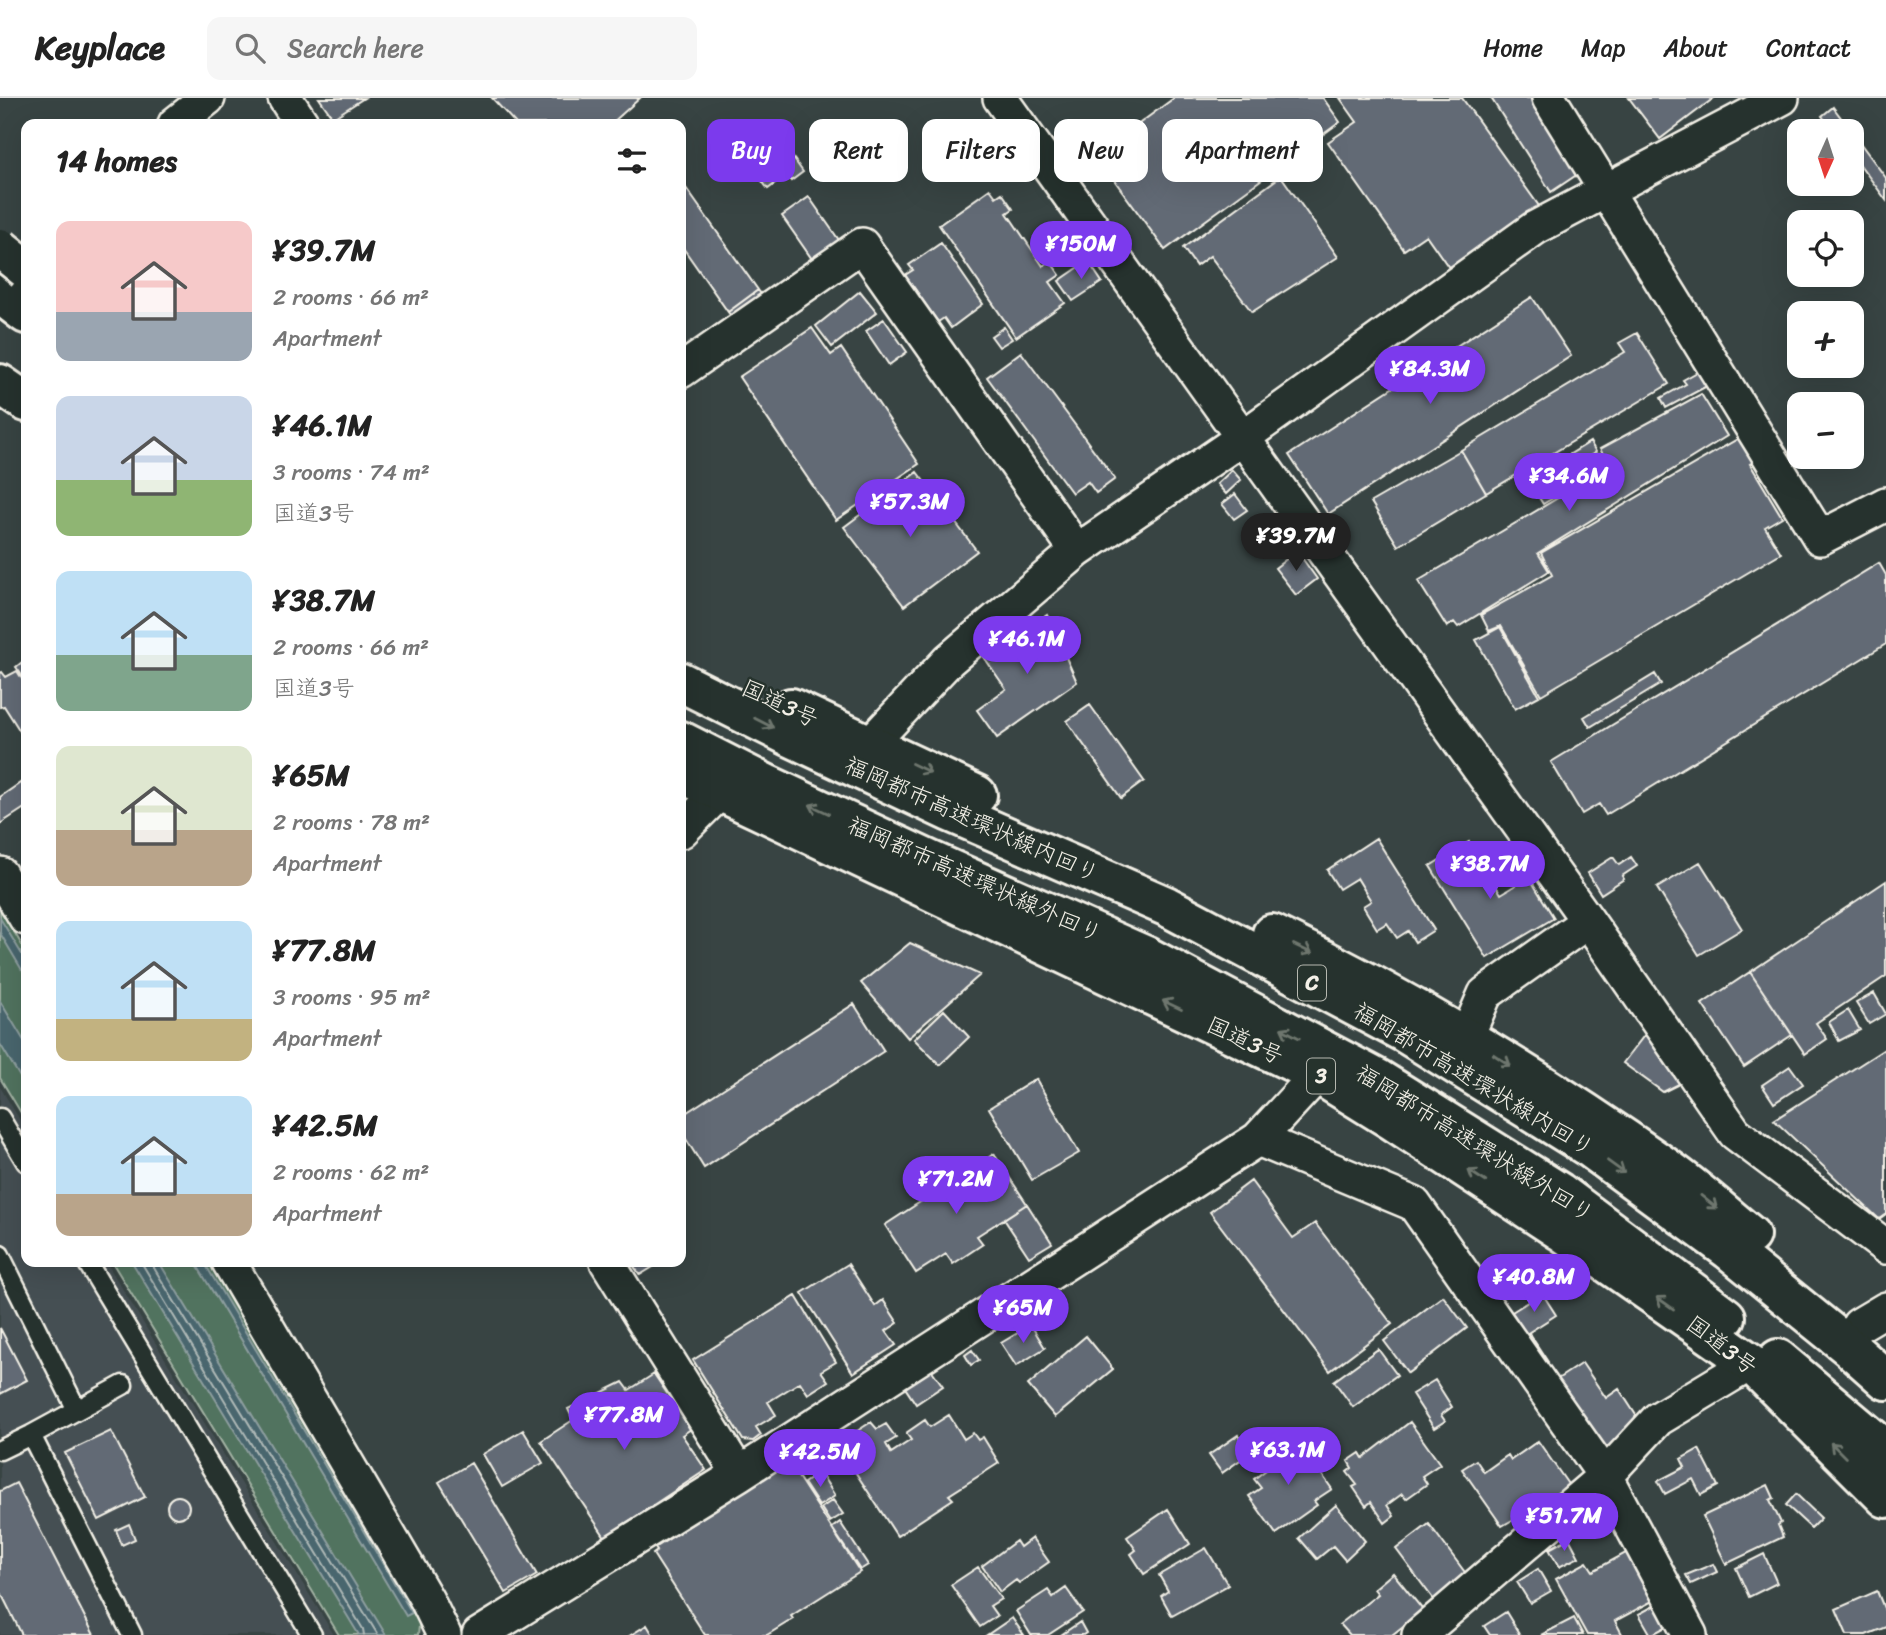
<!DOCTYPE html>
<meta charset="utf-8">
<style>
body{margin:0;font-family:Sriracha,"Klee One",sans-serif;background:#f6f6f6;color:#222;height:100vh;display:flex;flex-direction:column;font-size:26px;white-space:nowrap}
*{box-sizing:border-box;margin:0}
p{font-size:23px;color:#767676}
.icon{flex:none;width:38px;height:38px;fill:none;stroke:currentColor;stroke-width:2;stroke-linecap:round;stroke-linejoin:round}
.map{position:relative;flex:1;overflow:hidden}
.drawer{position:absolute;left:21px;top:21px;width:665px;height:1148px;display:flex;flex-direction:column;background:#fff;border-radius:14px;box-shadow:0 7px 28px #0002}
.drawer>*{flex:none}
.top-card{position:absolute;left:707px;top:21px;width:665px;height:63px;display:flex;gap:14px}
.needle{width:46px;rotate:183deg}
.buttons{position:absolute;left:1787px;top:21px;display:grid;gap:14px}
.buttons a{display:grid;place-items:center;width:77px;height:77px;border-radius:14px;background:#fff;box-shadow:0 7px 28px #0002;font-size:35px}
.price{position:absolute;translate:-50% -60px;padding:0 16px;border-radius:24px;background:#7c3aed;color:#fff;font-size:23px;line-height:46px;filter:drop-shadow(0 2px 4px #0008)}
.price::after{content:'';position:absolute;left:50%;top:42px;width:21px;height:16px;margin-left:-10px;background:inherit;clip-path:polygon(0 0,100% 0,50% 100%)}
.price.active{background:#222;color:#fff}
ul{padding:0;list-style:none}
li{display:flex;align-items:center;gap:21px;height:175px;padding:0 35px}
li span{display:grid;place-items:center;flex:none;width:196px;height:140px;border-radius:14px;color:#555}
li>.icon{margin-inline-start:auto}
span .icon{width:84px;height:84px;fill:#fffc;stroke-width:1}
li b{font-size:30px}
h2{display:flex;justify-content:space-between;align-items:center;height:84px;padding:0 35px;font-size:30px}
.chip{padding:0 24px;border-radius:14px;background:#fff;box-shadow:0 7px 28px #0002;font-size:24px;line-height:63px}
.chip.active{background:#7c3aed;color:#fff}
header{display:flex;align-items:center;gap:42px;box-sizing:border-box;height:98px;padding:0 35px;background:#fff;border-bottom:2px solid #e0e0e0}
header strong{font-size:33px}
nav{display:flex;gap:38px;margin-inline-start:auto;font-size:24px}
.search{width:490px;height:63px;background:#f6f6f6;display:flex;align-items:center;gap:18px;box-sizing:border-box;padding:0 24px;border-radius:14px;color:#767676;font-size:26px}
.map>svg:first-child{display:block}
</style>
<header>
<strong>Keyplace</strong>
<div class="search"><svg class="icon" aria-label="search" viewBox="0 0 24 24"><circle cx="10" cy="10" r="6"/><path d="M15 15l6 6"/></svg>Search here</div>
<nav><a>Home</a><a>Map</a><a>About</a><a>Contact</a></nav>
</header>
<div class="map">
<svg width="1886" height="1537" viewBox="0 0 1886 1537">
<rect width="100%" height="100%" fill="#384443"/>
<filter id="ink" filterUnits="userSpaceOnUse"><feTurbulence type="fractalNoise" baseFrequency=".0143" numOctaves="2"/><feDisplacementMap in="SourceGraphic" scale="14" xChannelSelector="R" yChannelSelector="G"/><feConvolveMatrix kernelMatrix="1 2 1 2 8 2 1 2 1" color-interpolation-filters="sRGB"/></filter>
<g filter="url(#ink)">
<!-- built -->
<path fill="#455052" d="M0,989L26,1032V1164H106L334,1537H0Z"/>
<!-- green -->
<path fill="#51735e" stroke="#a2b2a3" stroke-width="2" d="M0,810L26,854V1023L0,980Z
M112,1164H213L421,1510L418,1537H339Z"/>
<!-- water -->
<path fill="#48666e" stroke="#8d9e9f" stroke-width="2" d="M0,820L26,863V869L22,872L0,835Z
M0,903L26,946V989L0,946Z
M132,1164H159L386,1537H359Z
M195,1164H204L412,1515L406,1518Z"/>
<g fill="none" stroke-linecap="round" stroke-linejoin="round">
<!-- shore -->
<path stroke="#afb9b7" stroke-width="2" d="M141,1164L363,1531L364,1537
M153,1164L154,1170L378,1537"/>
</g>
<!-- building -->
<path fill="#626b75" stroke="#f4f1e8" stroke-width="2" d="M319,0H364L333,20Z
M492,0H640L611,26H516Z
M1174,0H1323L1340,24L1165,152L1099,61L1127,40L1125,36Z
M1340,0H1462L1539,108L1450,171L1426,137L1404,152L1328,44L1357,24Z
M1491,0H1537L1584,72L1551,94Z
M1629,0H1714L1660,41Z
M1833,9L1851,33H1834L1822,18Z
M774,33L803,74L791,83L787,77L768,91L742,56Z
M1852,34L1886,80V102L1852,56Z
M1281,78L1338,159L1252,214L1210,158L1196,168L1183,150Z
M681,83L758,192L728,214L681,147Z
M990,91L996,99L1002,95L1013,111L1007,115L1043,168L1050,163L1060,177L1050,184L1065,205L1016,239L939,127Z
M809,99L848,155L821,174L782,118Z
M941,145L983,206L951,230L944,220L938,224L905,177L913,172L909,167Z
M1088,163L1102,184L1073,203L1059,183Z
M758,192L770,208L739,229L728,214Z
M860,193L877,214L832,249L816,228Z
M1532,199L1571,258L1328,416L1289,357Z
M884,221L907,254L889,267L866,233Z
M1004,229L1012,241L999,249L991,238Z
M812,230L831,257L841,250L919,366L836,422L739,279Z
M1637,235L1669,286L1486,395L1461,352L1625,254L1619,245Z
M1021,254L1115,381L1096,395L1088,384L1072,395L987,279Z
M1699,273L1707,288L1666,310L1661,300L1686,286L1683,282Z
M1701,296L1727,338L1538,455L1549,473L1458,529L1454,524L1447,529L1418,483L1610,369L1600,351Z
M1748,335L1761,360L1750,366L1782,419L1765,429L1781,455L1541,597L1501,528L1489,533L1481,517L1552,477L1541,455Z
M1590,344L1596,354L1535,392L1528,382Z
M1461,352L1486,395L1398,448L1371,404Z
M1599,356L1606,368L1543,406L1536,395Z
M1232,372L1241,382L1226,396L1217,386Z
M917,374L977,453L904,508L844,429Z
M1235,396L1247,412L1234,421L1222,406Z
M1297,453L1317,481L1296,497L1275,470Z
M1879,465L1886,477V546L1606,717L1599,706L1582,716L1551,664Z
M1047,517L1077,584L997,640L977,612L1006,591L984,559Z
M1500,529L1539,598L1515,611L1476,542Z
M26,561V583L16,569Z
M17,573L26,587V629L20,633L4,608L0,609V575L2,574L6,579Z
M1655,576L1661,586L1590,629L1584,619Z
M1090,607L1144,683L1121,700L1067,623Z
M26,681V709L0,726V699Z
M1376,740L1434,832L1415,844L1408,833L1397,840L1387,825L1377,831L1363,808L1371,803L1357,780L1339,791L1327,772Z
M1469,744L1501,796L1529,779L1554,820L1487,860L1430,768Z
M1613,759L1619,767L1631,759L1637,768L1622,778L1624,781L1601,796L1588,775Z
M1700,764L1742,831L1699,857L1657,790Z
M1886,783V878L1816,925L1827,941L1805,956L1750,874Z
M910,845L980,877L908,940L861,885Z
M1750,874L1792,937L1744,969L1702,906Z
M1874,895L1886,916L1869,926L1856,905Z
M854,906L884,953L704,1070L681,1033V1018Z
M944,912L969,939L940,967L914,941Z
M1848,912L1860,932L1839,943L1829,924Z
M1646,935L1681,985L1663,994L1623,965Z
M1886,950V1116L1879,1121L1774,1022Z
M1790,968L1803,986L1774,1005L1762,987Z
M1036,981L1079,1055L1032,1082L989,1010Z
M994,1056L1027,1106L977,1138L983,1146L953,1166L946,1156L916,1175L885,1127Z
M1251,1083L1293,1140L1315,1125L1392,1226L1330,1273L1210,1114Z
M1027,1106L1052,1145L1029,1159L1004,1121Z
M631,1164H657L658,1166L640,1177Z
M848,1166L875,1208L883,1202L898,1225L886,1233L896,1247L853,1275L802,1195Z
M1542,1195L1556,1217L1526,1236L1512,1214Z
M796,1198L836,1264L821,1273L828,1283L808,1296L800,1284L768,1304L776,1317L756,1329L761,1337L753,1343L743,1342L693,1262Z
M1443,1198L1467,1230L1408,1275L1384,1243Z
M1031,1227L1045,1250L1016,1268L1001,1245Z
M0,1230L27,1282L0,1296Z
M1529,1235L1548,1264L1541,1269L1523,1239Z
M1086,1238L1113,1271L1055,1319L1028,1287Z
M1378,1251L1397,1277L1353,1309L1334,1283Z
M972,1252L979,1262L971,1267L965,1257Z
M1582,1265L1606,1300L1619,1291L1645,1331L1605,1363L1553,1284Z
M928,1267L943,1288L916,1306L896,1276Z
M654,1276L691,1331L682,1337L706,1372L605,1439L541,1343L573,1322L568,1311L623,1284L629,1292Z
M1435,1282L1452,1309L1441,1317L1445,1323L1434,1330L1412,1296Z
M949,1317L964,1341L973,1335L978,1342L983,1339L999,1365L949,1397L953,1401L897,1438L837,1346L871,1324L877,1331L886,1326L896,1340L886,1346L891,1355L911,1342L906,1335L925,1322L930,1329Z
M1410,1324L1440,1366L1422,1378L1427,1386L1406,1401L1402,1396L1387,1407L1394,1418L1385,1425L1371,1404L1366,1408L1353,1389L1357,1387L1347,1374L1352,1370L1348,1363L1360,1355L1363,1360Z
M523,1332L543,1365L502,1389L483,1356Z
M111,1333L145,1399L99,1422L65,1355Z
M1238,1337L1250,1355L1222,1375L1209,1357Z
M1538,1343L1570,1389L1523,1428L1516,1420L1502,1428L1462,1371L1476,1362L1484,1374L1508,1357L1511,1362Z
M1289,1344L1297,1355L1303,1350L1332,1391L1314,1403L1317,1407L1276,1436L1249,1398L1261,1390L1254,1381L1270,1369L1265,1361Z
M1699,1351L1718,1388L1701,1397L1693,1381L1665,1396L1658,1383L1685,1369L1681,1361Z
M471,1365L537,1477L506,1495L439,1384Z
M783,1367L787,1374L793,1371L860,1474L791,1518L793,1521L767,1537H705L653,1456L657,1453L655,1450Z
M820,1374L835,1398L819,1408L804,1385Z
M16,1385L94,1537H22L0,1493V1393Z
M1768,1387L1774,1400L1770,1402L1781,1425L1778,1427L1783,1439L1726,1466L1703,1418Z
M1796,1396L1821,1420L1811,1430L1786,1407Z
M167 1409a11 11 0 1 1 22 0a11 11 0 1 1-22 0Z
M833,1402L843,1416L830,1424L821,1410Z
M1336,1407L1365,1443L1345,1462L1333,1448L1317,1461L1299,1440Z
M1168,1411L1190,1446L1144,1476L1131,1456L1136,1452L1127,1439Z
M840,1424L868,1467L860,1472L832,1430Z
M129,1426L135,1441L122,1447L116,1432Z
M1429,1426L1467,1477L1434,1502L1396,1451Z
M1032,1440L1049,1464L1019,1485L1016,1482L1000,1494L982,1468L1016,1443L1020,1449Z
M1569,1440L1579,1459L1559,1469L1549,1451Z
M1206,1450L1228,1487L1172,1518L1161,1498L1168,1493L1159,1477Z
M1633,1451L1660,1499L1615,1523L1622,1536L1619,1537H1587L1556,1481L1587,1464L1593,1473Z
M1764,1456L1777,1485L1749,1499L1736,1470Z
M1713,1466L1717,1474L1691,1486L1686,1477Z
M978,1469L1001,1501L990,1508L997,1518L980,1529L951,1487Z
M1538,1471L1551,1493L1530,1505L1517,1484Z
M1393,1475L1423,1512L1392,1537H1350L1340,1526L1378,1496L1374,1491Z
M1066,1490L1083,1514L1048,1537H1031L1016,1513L1048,1492L1053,1499Z
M1877,1493L1886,1515V1529L1866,1537H1847L1836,1511Z
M1661,1504L1673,1525L1651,1537L1639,1516Z
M1506,1514L1520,1537H1490L1484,1528Z
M1012,1520L1024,1537H987Z
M1574,1520L1583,1537H1541Z
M1080,1524L1086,1535L1083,1537H1061Z
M647,1527L653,1537H631Z"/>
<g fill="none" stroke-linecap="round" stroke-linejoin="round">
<!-- lane casing -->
<g stroke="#f4f1e8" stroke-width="23">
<path id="lane" d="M0,1020L26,1064
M0,1157L77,1312
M87,1164L312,1537
M31,1337L132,1537
M0,1352L31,1337L123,1287"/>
</g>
<!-- street casing -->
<g stroke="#f4f1e8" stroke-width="38">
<path id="street" d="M285,0L302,26
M1000,0L1588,823L1735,1035L1886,1149
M1549,0L1820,440L1886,406
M175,26L208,0
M681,273L862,147L1077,453
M870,646L949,562L1077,453L1242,340L1535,130L1782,0
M681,733L720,694
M0,776L26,820
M1467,938L1485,896L1588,823
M1258,1041L1414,1106L1605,1378L1690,1537
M229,1164L427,1502L444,1537
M607,1164L739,1376
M1859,1227L1886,1211
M479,1537L739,1376L1258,1041L1318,976
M1419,1537L1605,1378L1658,1321L1751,1265"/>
</g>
<!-- highway casing -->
<g stroke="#f4f1e8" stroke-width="44">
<path id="highway" d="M0,196L26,216
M0,286L26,304
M681,584L789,638L950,714L1166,808L1405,935L1590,1050L1729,1152L1850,1250L1886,1282
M791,610L977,697
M681,643L766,686L929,762L1146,858L1378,981L1559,1094L1726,1219
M681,675L1318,976L1392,1022L1561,1133L1751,1265L1886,1400
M1272,836C1410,902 1542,982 1667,1070C1696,1090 1723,1115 1750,1137
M1778,1261L1886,1352"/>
</g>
<!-- lane -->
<use href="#lane" stroke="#26332d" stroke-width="18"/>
<!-- street -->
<use href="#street" stroke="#26332d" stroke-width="33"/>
<!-- highway -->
<use href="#highway" stroke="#26332d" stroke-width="38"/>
<!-- highway-bridge casing -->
<g stroke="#f4f1e8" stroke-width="44" stroke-linecap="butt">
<path id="highway-bridge" d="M0,150L26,171"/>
</g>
<!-- highway-bridge -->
<use href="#highway-bridge" stroke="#26332d" stroke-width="38"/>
</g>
<!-- one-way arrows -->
<defs><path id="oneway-shaft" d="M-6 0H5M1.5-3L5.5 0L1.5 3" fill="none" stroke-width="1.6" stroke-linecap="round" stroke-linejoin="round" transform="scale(1.75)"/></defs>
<g stroke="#6e766e">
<use href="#oneway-shaft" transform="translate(764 625) rotate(27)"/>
<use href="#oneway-shaft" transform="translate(921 670) rotate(25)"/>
<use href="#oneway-shaft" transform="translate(819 711) rotate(-155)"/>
<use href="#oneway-shaft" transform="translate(1303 851) rotate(25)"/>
<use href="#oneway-shaft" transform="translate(1172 907) rotate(-155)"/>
<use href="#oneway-shaft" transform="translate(1290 935) rotate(-152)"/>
<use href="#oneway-shaft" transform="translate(1502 962) rotate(33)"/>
<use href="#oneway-shaft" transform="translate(1616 1069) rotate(36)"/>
<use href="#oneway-shaft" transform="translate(1477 1078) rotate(-147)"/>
<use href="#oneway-shaft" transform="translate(1709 1104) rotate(39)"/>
<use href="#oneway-shaft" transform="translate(1665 1205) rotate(-145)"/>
<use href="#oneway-shaft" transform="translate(1838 1352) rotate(-135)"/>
</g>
</g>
<g text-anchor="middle" stroke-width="5" stroke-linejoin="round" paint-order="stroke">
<!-- shield labels -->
<g fill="#26332d" stroke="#b6b8b0" stroke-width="2">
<rect x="1298" y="867.5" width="28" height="35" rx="5"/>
<rect x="1307" y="960.5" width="28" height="35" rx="5"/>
</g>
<g font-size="21" font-weight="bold" fill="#f4f1e8">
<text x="1312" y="892">C</text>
<text x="1321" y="985">3</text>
</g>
<!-- street labels -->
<g font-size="23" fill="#f4f1e8" stroke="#26332d">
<text transform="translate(780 605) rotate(25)" y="8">国道3号</text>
<text transform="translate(972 721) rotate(24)" y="8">福岡都市高速環状線内回り</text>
<text transform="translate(975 781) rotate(24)" y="8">福岡都市高速環状線外回り</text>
<text transform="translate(1245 942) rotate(25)" y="8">国道3号</text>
<text transform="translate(1474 981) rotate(31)" y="8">福岡都市高速環状線内回り</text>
<text transform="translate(1475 1045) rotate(32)" y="8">福岡都市高速環状線外回り</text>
<text transform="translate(1722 1247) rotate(37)" y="8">国道3号</text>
</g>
</g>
</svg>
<div class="buttons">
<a><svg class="needle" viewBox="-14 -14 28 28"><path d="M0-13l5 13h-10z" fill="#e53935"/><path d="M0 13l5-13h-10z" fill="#767676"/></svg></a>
<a><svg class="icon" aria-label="locate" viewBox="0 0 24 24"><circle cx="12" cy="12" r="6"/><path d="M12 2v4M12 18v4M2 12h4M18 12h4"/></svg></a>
<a>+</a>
<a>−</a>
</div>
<b class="price" style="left:1081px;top:183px">¥150M</b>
<b class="price" style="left:1430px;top:308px">¥84.3M</b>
<b class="price" style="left:1569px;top:415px">¥34.6M</b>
<b class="price" style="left:910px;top:441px">¥57.3M</b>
<b class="price active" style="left:1296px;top:475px">¥39.7M</b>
<b class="price" style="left:1027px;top:578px">¥46.1M</b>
<b class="price" style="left:1490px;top:803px">¥38.7M</b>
<b class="price" style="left:956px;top:1118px">¥71.2M</b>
<b class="price" style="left:1534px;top:1216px">¥40.8M</b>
<b class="price" style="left:1023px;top:1247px">¥65M</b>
<b class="price" style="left:624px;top:1354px">¥77.8M</b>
<b class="price" style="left:1288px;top:1389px">¥63.1M</b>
<b class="price" style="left:820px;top:1391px">¥42.5M</b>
<b class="price" style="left:1564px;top:1455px">¥51.7M</b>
<div class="top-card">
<a class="chip active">Buy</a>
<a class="chip">Rent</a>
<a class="chip">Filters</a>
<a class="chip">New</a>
<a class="chip">Apartment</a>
</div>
<section class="drawer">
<h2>14 homes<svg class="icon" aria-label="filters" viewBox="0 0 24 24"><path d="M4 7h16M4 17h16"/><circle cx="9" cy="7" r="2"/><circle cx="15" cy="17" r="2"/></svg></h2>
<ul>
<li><span style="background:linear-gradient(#f6c9c9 65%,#9aa5b1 0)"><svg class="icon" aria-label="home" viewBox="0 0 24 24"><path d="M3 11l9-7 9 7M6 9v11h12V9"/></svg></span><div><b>¥39.7M</b><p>2 rooms · 66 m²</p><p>Apartment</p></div></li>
<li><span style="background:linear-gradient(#c9d6e8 60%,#8fb573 0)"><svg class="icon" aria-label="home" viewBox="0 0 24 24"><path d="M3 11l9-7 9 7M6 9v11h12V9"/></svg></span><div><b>¥46.1M</b><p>3 rooms · 74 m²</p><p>国道3号</p></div></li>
<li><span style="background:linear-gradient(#bfe0f5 60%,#7fa58c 0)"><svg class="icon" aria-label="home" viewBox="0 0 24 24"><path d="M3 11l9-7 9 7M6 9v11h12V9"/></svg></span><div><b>¥38.7M</b><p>2 rooms · 66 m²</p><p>国道3号</p></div></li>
<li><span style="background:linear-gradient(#dfe7d0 60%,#b9a48a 0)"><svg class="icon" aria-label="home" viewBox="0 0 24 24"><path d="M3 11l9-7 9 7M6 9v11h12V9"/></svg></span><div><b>¥65M</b><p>2 rooms · 78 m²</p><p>Apartment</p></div></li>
<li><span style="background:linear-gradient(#bfe0f5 70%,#c2b280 0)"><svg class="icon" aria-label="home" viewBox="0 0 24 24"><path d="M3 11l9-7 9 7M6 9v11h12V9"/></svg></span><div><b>¥77.8M</b><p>3 rooms · 95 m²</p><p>Apartment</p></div></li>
<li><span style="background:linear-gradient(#bfe0f5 70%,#b9a48a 0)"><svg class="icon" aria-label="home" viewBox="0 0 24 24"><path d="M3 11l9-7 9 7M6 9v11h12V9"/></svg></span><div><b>¥42.5M</b><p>2 rooms · 62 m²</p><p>Apartment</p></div></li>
</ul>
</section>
</div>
